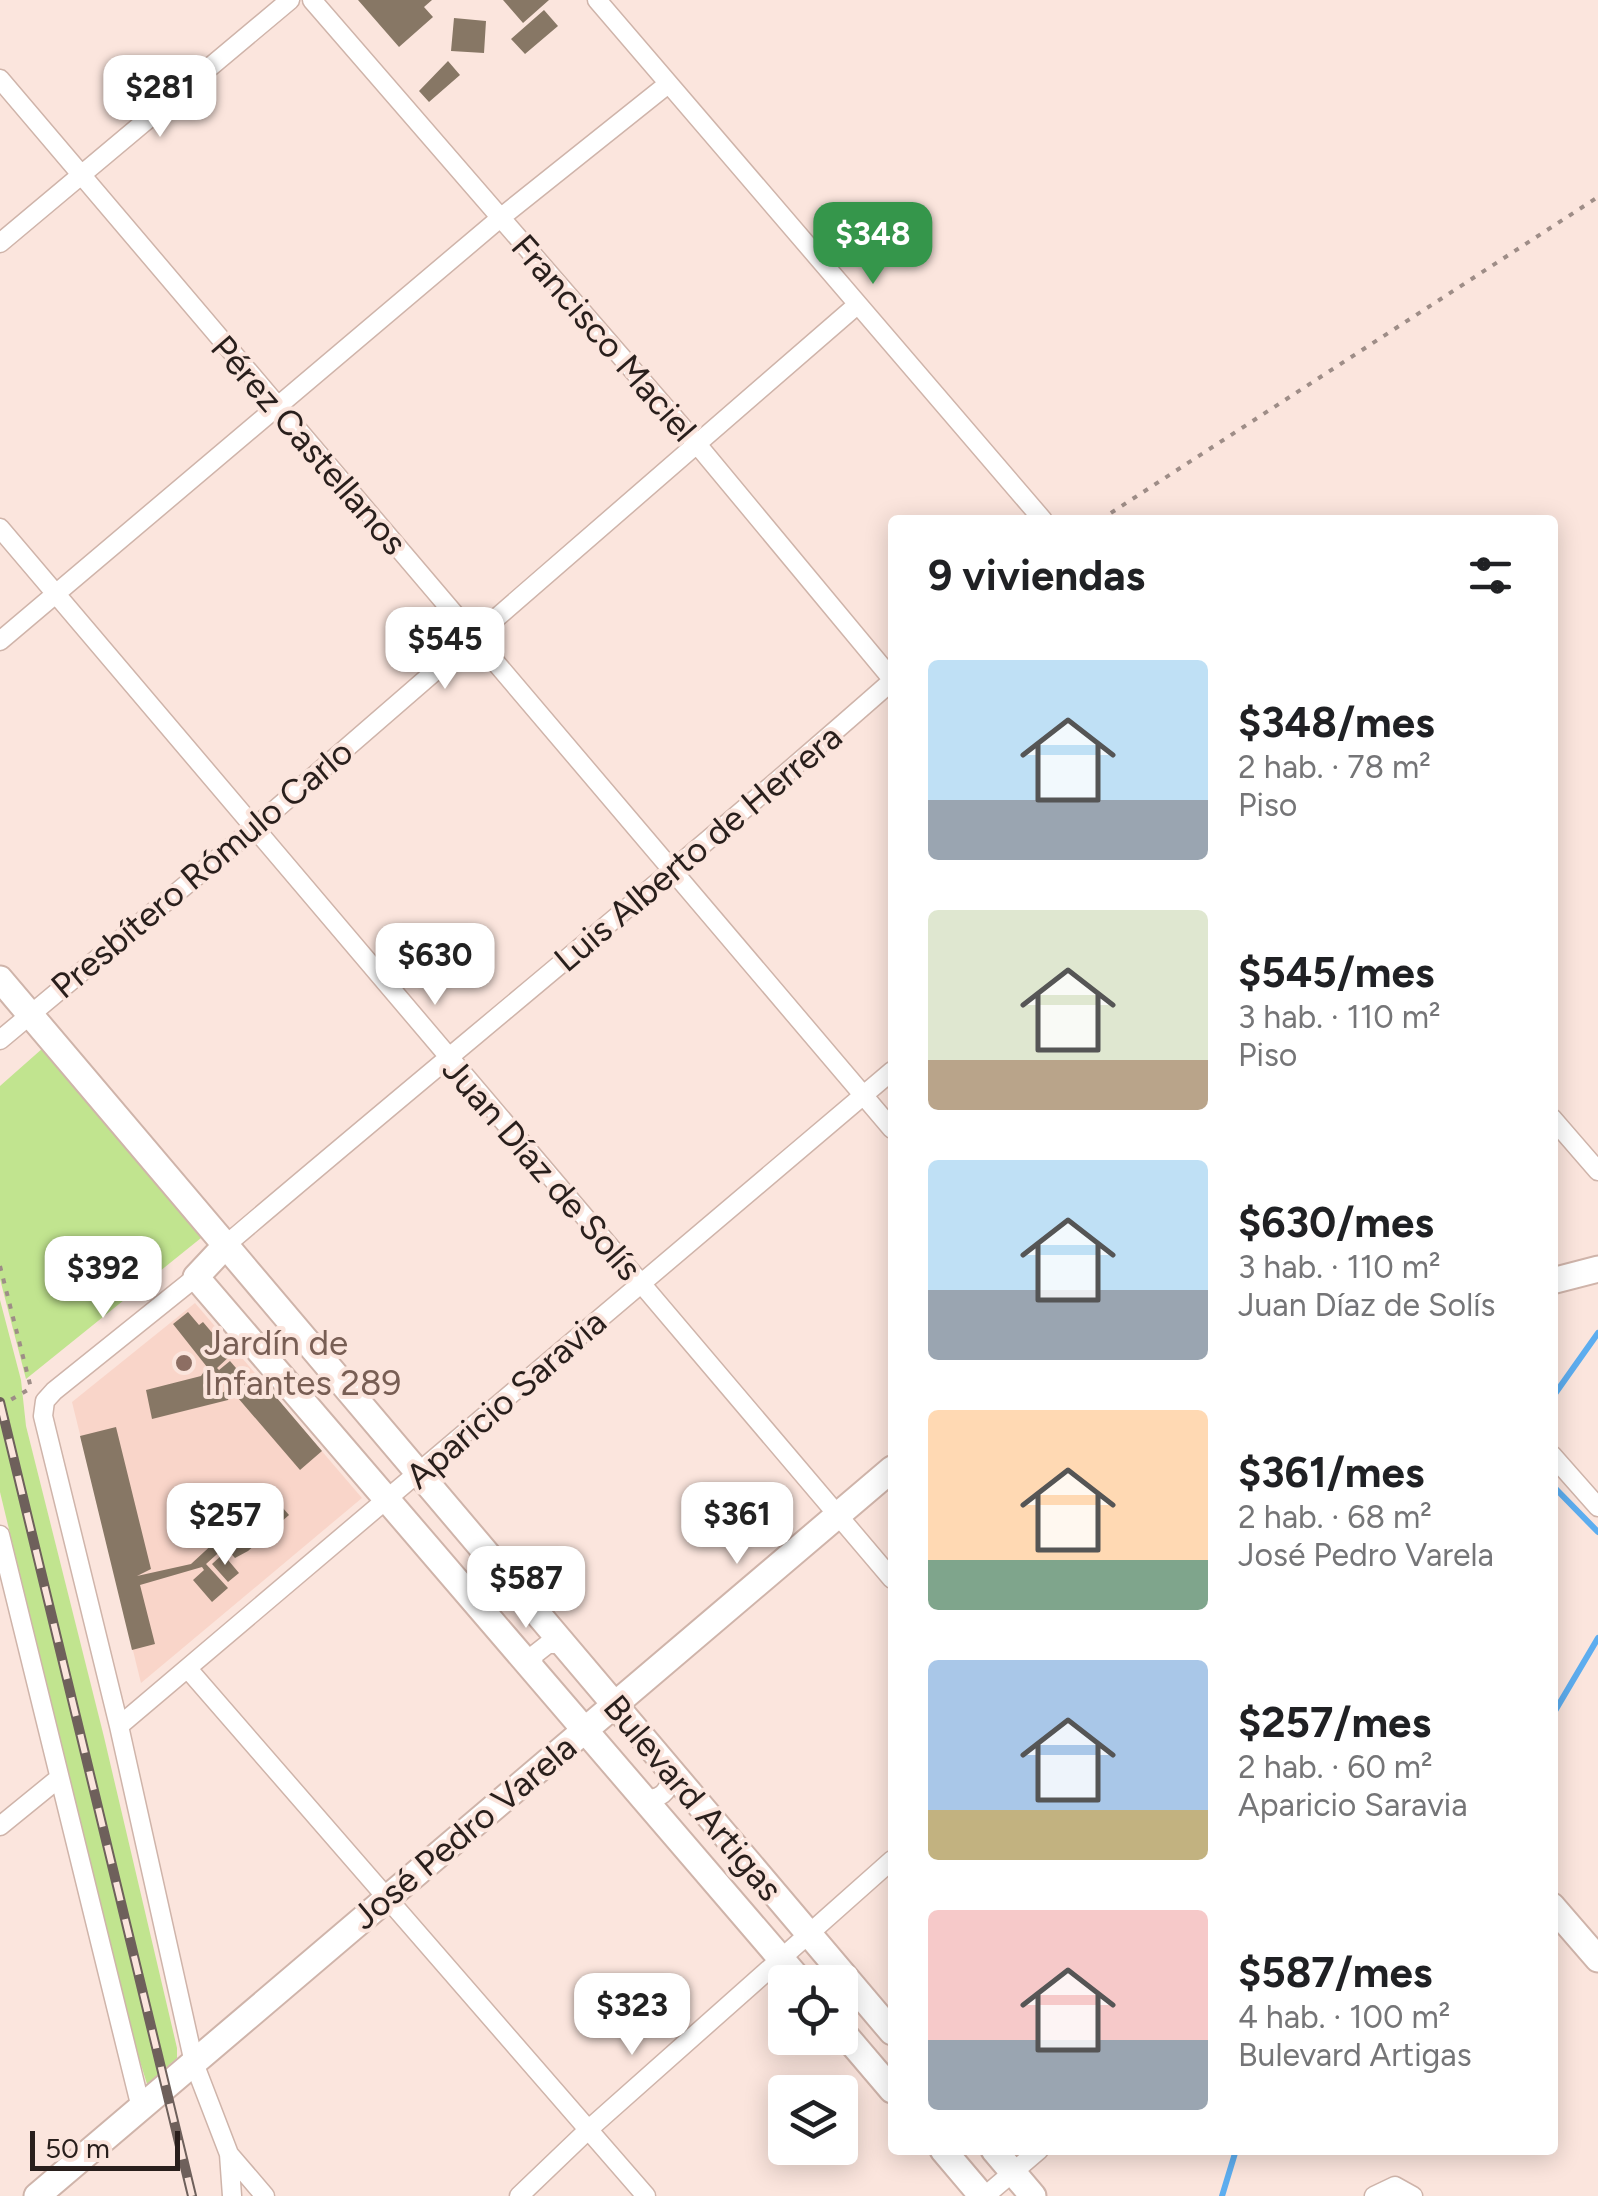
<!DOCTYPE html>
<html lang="es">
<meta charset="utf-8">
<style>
body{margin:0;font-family:Figtree,sans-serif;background:#f2f2f2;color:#202124;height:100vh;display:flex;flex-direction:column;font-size:38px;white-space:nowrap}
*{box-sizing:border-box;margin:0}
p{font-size:32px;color:#757577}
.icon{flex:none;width:55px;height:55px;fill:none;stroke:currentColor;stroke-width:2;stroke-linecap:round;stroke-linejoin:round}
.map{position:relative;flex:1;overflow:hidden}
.drawer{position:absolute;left:888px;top:515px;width:670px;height:1640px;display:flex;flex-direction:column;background:#fff;border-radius:10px;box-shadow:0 5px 25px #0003}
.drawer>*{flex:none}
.buttons{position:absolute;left:768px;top:1965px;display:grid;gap:20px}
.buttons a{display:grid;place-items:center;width:90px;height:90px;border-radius:10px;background:#fff;box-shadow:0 5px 25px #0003;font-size:50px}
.scale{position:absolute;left:30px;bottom:25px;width:150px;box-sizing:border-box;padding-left:10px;border:5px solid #291f1c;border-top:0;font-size:28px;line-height:35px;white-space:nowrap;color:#291f1c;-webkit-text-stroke:8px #fbe5dd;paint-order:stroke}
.price{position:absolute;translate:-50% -85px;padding:0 22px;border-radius:20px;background:#fff;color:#222;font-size:32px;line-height:65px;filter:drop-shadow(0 2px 5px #0008)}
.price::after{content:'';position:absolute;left:50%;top:60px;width:30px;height:22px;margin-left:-15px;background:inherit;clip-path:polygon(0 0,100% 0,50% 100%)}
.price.selected{background:#35964b;color:#fff}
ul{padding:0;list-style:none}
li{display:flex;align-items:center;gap:30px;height:250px;padding:0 40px}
li span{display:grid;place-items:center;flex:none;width:280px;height:200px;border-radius:10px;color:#555}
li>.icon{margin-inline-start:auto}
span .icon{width:120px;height:120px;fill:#fffc;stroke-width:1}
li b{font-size:42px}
h2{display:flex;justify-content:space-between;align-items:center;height:120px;padding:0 40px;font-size:42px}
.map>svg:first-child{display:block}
</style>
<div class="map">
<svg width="1598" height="2196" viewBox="0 0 1598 2196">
<rect width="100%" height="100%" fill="#fbe5dd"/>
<!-- built -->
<path fill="#f9d5c9" d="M195,1303L362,1498L141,1683L72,1402Z"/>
<!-- green -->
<path fill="#c1e48f" d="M43,1048L201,1238L26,1379L0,1279V1086Z
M0,1300L21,1380L26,1426L104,1737L177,2048V2058L147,2084L129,2026L0,1492Z"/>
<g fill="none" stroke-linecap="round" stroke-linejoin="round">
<!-- stream -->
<path stroke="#5dadef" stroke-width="6" d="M1552,1398L1598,1333
M1552,1485L1598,1532
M1552,1716L1598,1638
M1222,2196L1236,2150"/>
</g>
<!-- building -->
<path fill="#877765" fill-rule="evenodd" d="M358,0H432L424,7L433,17L399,47Z
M503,0H549L523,23Z
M544,10L558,26L525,54L511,39Z
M454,18L486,21L484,53L451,51Z
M448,61L460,75L429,102L419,91Z
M188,1312L199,1325L203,1322L231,1355L217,1368L219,1370L230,1361L242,1375L231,1384L235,1388L250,1376L260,1388L265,1384L322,1451L300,1470L232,1391L228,1400L152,1419L146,1390L201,1376L207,1367L173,1324ZM213,1370L227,1386L224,1392L206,1397L203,1385Z
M116,1427L151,1569L137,1576L191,1564L269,1492L289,1515L248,1551L235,1558L225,1547L206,1564L228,1588L212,1602L193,1580L204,1570L202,1567L140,1585L155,1644L132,1650L80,1436Z
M223,1554L239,1573L228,1582L212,1564Z"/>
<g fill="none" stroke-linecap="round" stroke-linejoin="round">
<!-- street casing -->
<g stroke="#cfb4aa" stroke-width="21">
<path id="street" d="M312,0L696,443L892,679
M597,0L1043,520
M0,79L892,1129
M0,243L290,0
M0,528L892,1579
M0,641L499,219L668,84
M0,1040L253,829L857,305
M1552,1118L1598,1171
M227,1244C448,1056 674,873 892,681
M196,1277L54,1391L45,1401L43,1416L119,1726L194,2063L229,2154L265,2196
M1552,1455L1598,1507
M0,1535L141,2108
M188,1669L646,2196
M532,1669L534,1655L548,1644H564
M119,1726L892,1071
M641,1800C661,1799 668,1794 672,1774
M0,1826L59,1778
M229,2154L232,2196
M519,2196L589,2129L892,1860
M985,2196L1039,2150
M1374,2196L1395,2186L1413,2196"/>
</g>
<!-- secondary casing -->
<g stroke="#cfb4aa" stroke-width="29">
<path id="secondary" d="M0,979L892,2032
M227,1244L196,1277L801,1982
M1552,1281L1598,1269
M1552,1906L1598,1959
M840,2029L892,2090
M943,2150L982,2196
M994,2150L1033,2196
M37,2196L892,1469"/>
</g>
<!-- path -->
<path stroke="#9e8d87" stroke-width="4" stroke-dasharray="5 8" stroke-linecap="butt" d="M1100,520L1598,197
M0,1266L31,1388
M0,1406L31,1388"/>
<!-- street -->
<use href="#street" stroke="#fff" stroke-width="18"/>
<!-- secondary -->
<use href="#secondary" stroke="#fff" stroke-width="25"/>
<!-- rail casing -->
<g stroke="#6e605b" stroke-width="10">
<path id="rail" d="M0,1402L192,2196"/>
</g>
<!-- rail -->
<use href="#rail" stroke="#fbe5dd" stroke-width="6" stroke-dasharray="19" stroke-linecap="butt"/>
</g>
<!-- markers -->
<circle fill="#8d6e63" stroke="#fbe5dd" stroke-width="4" cx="184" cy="1363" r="10"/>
<g text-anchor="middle" stroke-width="8" stroke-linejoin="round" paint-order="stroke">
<!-- street labels -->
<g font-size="35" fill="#291f1c" stroke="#fbe5dd">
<text transform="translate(604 338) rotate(49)" y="12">Francisco Maciel</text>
<text transform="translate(309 445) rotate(49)" y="12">Pérez Castellanos</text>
<text transform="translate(698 848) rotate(-40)" y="12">Luis Alberto de Herrera</text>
<text transform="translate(202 869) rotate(-40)" y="12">Presbítero Rómulo Carlo</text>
<text transform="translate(542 1169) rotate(49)" y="12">Juan Díaz de Solís</text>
<text transform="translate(506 1399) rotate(-41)" y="12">Aparicio Saravia</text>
<text transform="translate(693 1798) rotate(50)" y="12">Bulevard Artigas</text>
<text transform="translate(464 1832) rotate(-40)" y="12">José Pedro Varela</text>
</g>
<!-- education labels -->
<g font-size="35" fill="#785e54" stroke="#fbe5dd" text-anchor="start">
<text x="204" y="1355">Jardín de<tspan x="204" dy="40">Infantes 289</tspan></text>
</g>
</g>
</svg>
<div class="buttons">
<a><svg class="icon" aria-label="locate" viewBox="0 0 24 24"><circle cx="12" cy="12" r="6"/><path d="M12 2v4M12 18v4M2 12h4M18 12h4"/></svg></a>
<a><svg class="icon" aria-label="layers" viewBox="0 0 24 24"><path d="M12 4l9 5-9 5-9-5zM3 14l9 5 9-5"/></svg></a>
</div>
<div class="scale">50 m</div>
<b class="price" style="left:160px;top:140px">$281</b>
<b class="price selected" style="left:873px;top:287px">$348</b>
<b class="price" style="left:445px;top:692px">$545</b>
<b class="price" style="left:435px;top:1008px">$630</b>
<b class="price" style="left:103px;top:1321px">$392</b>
<b class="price" style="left:737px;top:1567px">$361</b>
<b class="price" style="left:225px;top:1568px">$257</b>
<b class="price" style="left:526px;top:1631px">$587</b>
<b class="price" style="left:632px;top:2058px">$323</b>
<section class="drawer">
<h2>9 viviendas<svg class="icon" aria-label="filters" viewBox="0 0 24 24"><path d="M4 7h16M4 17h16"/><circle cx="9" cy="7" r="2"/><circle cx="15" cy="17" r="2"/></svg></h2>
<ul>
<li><span style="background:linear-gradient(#bfe0f5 70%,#9aa5b1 0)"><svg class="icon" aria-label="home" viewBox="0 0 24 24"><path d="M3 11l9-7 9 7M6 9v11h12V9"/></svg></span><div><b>$348/mes</b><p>2 hab. · 78 m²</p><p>Piso</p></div></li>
<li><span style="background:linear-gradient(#dfe7d0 75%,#b9a48a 0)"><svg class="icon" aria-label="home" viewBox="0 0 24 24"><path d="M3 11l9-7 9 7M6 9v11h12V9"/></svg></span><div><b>$545/mes</b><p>3 hab. · 110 m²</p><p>Piso</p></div></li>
<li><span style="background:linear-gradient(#bfe0f5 65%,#9aa5b1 0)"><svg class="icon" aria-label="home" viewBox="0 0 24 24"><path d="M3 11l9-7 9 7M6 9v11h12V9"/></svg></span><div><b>$630/mes</b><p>3 hab. · 110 m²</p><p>Juan Díaz de Solís</p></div></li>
<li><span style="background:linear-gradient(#ffd9b3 75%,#7fa58c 0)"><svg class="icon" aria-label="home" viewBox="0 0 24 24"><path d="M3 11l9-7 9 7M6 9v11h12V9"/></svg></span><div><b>$361/mes</b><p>2 hab. · 68 m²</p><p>José Pedro Varela</p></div></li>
<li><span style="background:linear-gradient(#a9c7e8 75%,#c2b280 0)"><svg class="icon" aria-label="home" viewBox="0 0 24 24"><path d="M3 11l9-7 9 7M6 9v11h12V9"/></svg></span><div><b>$257/mes</b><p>2 hab. · 60 m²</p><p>Aparicio Saravia</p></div></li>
<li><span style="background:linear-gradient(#f6c9c9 65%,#9aa5b1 0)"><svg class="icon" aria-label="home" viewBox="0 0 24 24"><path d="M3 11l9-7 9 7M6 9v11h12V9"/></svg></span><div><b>$587/mes</b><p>4 hab. · 100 m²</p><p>Bulevard Artigas</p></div></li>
</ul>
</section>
</div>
